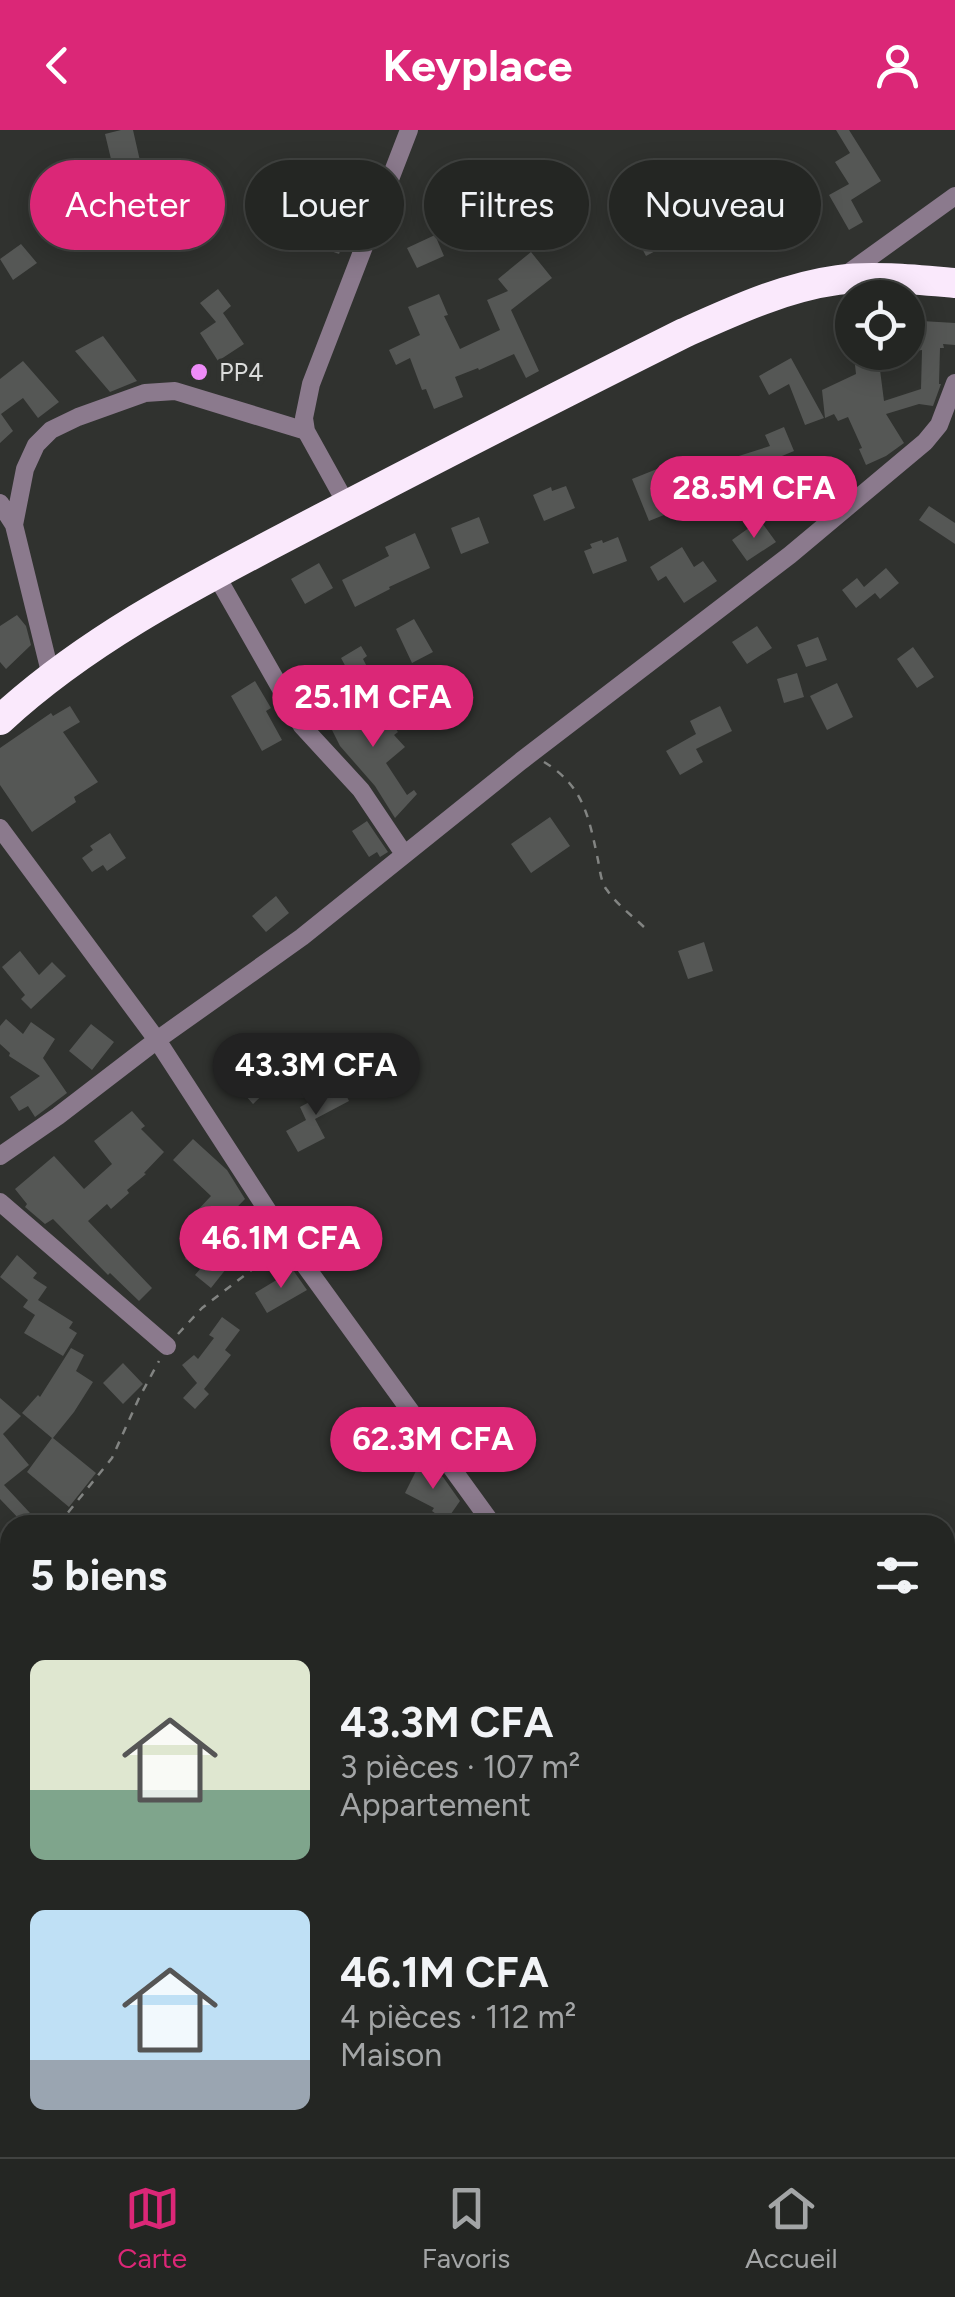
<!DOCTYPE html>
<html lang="fr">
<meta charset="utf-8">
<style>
body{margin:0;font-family:Figtree,sans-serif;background:#2c2e2b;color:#f1f3f6;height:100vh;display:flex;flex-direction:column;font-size:38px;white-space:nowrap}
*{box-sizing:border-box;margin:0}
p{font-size:32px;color:#a3a5a6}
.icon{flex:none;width:55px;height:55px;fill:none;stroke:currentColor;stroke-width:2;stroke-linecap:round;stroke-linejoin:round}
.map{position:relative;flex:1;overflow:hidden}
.side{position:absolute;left:0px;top:1385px;width:955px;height:642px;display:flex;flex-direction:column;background:#242623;border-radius:30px 30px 0 0;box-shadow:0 5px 25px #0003,0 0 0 2px #414341}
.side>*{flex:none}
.guide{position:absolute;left:30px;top:30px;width:895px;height:90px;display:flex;gap:20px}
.tools{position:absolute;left:835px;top:150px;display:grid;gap:20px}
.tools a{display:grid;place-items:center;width:90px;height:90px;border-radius:50%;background:#242623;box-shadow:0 5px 25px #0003,0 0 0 2px #414341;font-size:50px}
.price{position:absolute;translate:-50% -85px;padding:0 22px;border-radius:35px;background:#db2777;color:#fff;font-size:32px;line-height:65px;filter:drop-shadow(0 2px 5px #0008)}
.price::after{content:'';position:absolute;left:50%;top:60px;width:30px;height:22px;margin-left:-15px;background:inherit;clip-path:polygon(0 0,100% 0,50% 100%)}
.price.current{background:#222;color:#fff}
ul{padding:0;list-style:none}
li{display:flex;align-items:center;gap:30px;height:250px;padding:0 30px}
li span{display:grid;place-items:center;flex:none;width:280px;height:200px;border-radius:15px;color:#555}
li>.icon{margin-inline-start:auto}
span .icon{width:120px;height:120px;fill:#fffc;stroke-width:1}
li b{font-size:42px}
h2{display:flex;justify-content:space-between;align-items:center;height:120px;padding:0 30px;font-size:42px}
.pill{padding:0 35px;border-radius:45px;background:#242623;box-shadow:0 5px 25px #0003,0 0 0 2px #414341;font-size:35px;line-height:90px}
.pill.current{background:#db2777;color:#fff}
header{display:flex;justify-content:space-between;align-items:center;height:130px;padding:0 30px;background:#db2777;color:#fff;font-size:45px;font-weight:700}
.menu{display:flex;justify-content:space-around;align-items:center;height:140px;border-top:2px solid #414341;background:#242623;font-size:28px;color:#a3a5a6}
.menu a{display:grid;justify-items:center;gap:5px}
.menu .current{color:#db2777}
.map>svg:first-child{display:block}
</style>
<header><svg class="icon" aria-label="back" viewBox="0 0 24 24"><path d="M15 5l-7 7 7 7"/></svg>Keyplace<svg class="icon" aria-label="person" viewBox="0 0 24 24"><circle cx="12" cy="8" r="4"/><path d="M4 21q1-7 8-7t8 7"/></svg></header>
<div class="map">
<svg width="955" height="2027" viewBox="0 0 955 2027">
<rect width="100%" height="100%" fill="#30322f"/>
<!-- building -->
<path fill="#555755" d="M121,0H133L143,44L116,50L105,4Z
M836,0H849L881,51L851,70L863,92L849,100L829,65L849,54L835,32L850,23Z
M650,57L676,110L646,126L619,74Z
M330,80L353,88L339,124L317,116Z
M435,105L444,126L417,138L407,118Z
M21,114L37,133L13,150L0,129Z
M531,122L552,148L511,180L539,241L526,248L514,224L479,240L478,238L455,247L463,267L434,279L426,259L422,260L410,228L396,235L389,220L420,205L408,177L439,164L448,185L444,186L460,219L500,200L487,170L508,161L498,149Z
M218,159L231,176L223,183L244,214L218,231L200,203L216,192L200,173Z
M922,191L955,193V215L943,214L944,218H940L939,254H941L933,276L919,274L886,284L904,313L886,326L866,335L859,319L862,318L848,287L838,291L834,284L825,288L822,260L856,244L855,235L879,232L884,271L921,259L922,220L908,222V197L922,196Z
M103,206L137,251L110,262L75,221Z
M791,228L824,288L805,295L789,254L769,265L759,246Z
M23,231L59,272L38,288L23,268L1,284L13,301L0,313V249Z
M784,297L794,321L782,326L786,335L760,345L761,348L753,351L778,381L764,393L735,356L731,357L723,331L770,316L765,305Z
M662,337L679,379L649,391L632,349Z
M566,356L575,378L544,391L533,365L551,357L552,361Z
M929,376L955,393V414L919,390Z
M479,387L489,413L461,424L451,398Z
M760,390L776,412L747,431L732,410Z
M415,403L430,438L389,457L390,459L355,477L342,450L389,426L385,417Z
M618,407L627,431L593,444L584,421L592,418L590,414L602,410L603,413Z
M682,417L694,437L703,431L717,451L684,473L666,446L658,451L650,437Z
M319,433L333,458L305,474L291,449Z
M886,438L899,453L880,469L875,463L856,478L842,460L857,448L864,457Z
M17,485L26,496L31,515L6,539L0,532V496Z
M414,489L433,522L412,533L396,499Z
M757,496L772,518L747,534L732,512Z
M818,507L827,530L806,537L797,515Z
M361,516L367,526L363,529L376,554L360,563L341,528Z
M913,517L934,547L917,558L897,529Z
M797,543L804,567L784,573L777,549Z
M255,551L271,578L266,581L282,610L262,621L231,566Z
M837,553L853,587L827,600L810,566Z
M372,568L398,602L394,605L405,617L386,633L407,665L414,660L417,664L395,688L375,656L340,616L328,592Z
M70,576L80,592L63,602L98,652L74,667L76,672L32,702L0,655V618L51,583L53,586Z
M720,576L732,601L696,619L703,632L680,645L666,621L696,604L690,591Z
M550,687L570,716L531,743L511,714Z
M367,691L388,722L380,727L377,722L369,727L352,701Z
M110,703L126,728L107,741L103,735L92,742L82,728L93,720L90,716Z
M276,766L289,783L266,802L252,786Z
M704,812L713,841L688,849L678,821Z
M20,821L39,845L52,832L66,846L31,879L21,869L25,865L2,837Z
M6,889L23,904L31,892L55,909L43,928L67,963L35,987L28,976L19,981L10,967L40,946L9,926L10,923L0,914V896Z
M91,894L114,912L92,940L69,921Z
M250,932L272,956L253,974L231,949Z
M341,955L349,971L315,989L325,1008L298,1022L286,1001L306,990L300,977Z
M132,981L145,996L141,999L164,1022L144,1043L146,1044L127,1060L129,1063L111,1079L107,1074L88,1091L152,1158L139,1171L110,1143L108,1145L53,1089L45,1094L25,1077L27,1074L15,1059L54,1026L84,1059L112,1034L94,1011Z
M193,1009L227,1040L245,1069L206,1109L210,1111L204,1121L226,1139L211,1158L195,1145L201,1138L185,1129L204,1091L195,1083L211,1066L173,1030Z
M359,1093L368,1119L339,1129L330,1103Z
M17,1125L37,1143L33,1148L47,1157L38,1170L73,1192L69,1198L77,1203L63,1226L24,1203L35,1185L23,1177L28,1170L0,1147Z
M293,1140L307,1160L267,1183L255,1163Z
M222,1187L240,1200L225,1220L231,1225L204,1259L209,1264L195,1279L183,1268L197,1253L182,1235L194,1225L198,1229L214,1208L209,1205Z
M71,1218L84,1225L76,1241L93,1252L74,1282L53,1308L96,1343L69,1377L27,1342L52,1308L22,1283L38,1265L40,1267Z
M123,1233L143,1254L123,1274L103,1253Z
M0,1268L21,1286L3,1304L29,1335L4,1355L30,1383L22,1392L0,1369Z
M419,1335L443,1347L460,1371L446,1391L432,1381L434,1378L405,1363Z"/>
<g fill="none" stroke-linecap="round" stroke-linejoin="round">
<!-- path -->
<path stroke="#828482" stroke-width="2.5" stroke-dasharray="8 8" stroke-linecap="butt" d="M544,632C584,656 589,688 598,730C600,740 601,753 607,760C617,775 634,787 646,799
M178,1204L202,1178L275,1122
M58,1395L112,1328L139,1268L159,1231
M0,1480L10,1458
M723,2027L727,2018"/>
<!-- street -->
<path stroke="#8b7a8d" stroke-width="18" d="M844,146L955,66
M0,373L14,395L51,546
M347,375L306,301L304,288L311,254L409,0
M14,395L25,339L36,315L51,300L78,287L145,263L175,261L306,301
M216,445L302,596L361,660L404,724
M0,698L157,910L288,1112L493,1395
M0,1026L58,986L157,910L302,807L521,631L790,425L925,312L939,295L955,253
M0,1072L167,1216"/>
<!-- highway -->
<path stroke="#fae9fc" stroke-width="30" d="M0,590C93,504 208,448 320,389C441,326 562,264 684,203C733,181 785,157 838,150C872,145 920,150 955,153"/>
</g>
<!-- markers -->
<circle fill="#ee8cf8" stroke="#30322f" stroke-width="4" cx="199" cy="242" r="10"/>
<g text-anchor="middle" stroke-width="9" stroke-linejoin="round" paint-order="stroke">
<!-- poi labels -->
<g font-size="25" fill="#dbdcdb" stroke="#30322f" text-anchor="start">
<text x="219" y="251">PP4</text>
</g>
</g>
</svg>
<div class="tools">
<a><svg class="icon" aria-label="locate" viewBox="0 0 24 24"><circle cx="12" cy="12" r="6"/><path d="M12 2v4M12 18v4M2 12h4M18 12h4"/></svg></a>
</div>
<b class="price" style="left:754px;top:411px">28.5M CFA</b>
<b class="price" style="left:373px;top:620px">25.1M CFA</b>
<b class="price current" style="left:316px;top:988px">43.3M CFA</b>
<b class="price" style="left:281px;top:1161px">46.1M CFA</b>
<b class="price" style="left:433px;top:1362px">62.3M CFA</b>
<div class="guide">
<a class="pill current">Acheter</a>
<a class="pill">Louer</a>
<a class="pill">Filtres</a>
<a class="pill">Nouveau</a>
</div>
<section class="side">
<h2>5 biens<svg class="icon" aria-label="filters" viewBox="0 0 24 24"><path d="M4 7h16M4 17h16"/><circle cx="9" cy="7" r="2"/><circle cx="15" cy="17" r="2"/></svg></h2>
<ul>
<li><span style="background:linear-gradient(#dfe7d0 65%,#7fa58c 0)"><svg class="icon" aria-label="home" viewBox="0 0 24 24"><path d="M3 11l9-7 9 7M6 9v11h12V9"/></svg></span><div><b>43.3M CFA</b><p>3 pièces · 107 m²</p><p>Appartement</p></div></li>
<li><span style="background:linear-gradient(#bfe0f5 75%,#9aa5b1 0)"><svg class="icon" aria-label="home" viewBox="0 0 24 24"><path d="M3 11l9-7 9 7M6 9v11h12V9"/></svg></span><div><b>46.1M CFA</b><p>4 pièces · 112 m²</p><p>Maison</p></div></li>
</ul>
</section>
</div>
<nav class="menu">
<a class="current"><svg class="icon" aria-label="map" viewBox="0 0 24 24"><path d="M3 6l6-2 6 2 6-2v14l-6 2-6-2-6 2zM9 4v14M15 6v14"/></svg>Carte</a>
<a><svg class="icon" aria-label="saved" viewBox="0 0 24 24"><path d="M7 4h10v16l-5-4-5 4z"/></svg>Favoris</a>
<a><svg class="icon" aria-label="home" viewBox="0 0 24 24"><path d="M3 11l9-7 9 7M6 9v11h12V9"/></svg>Accueil</a>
</nav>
